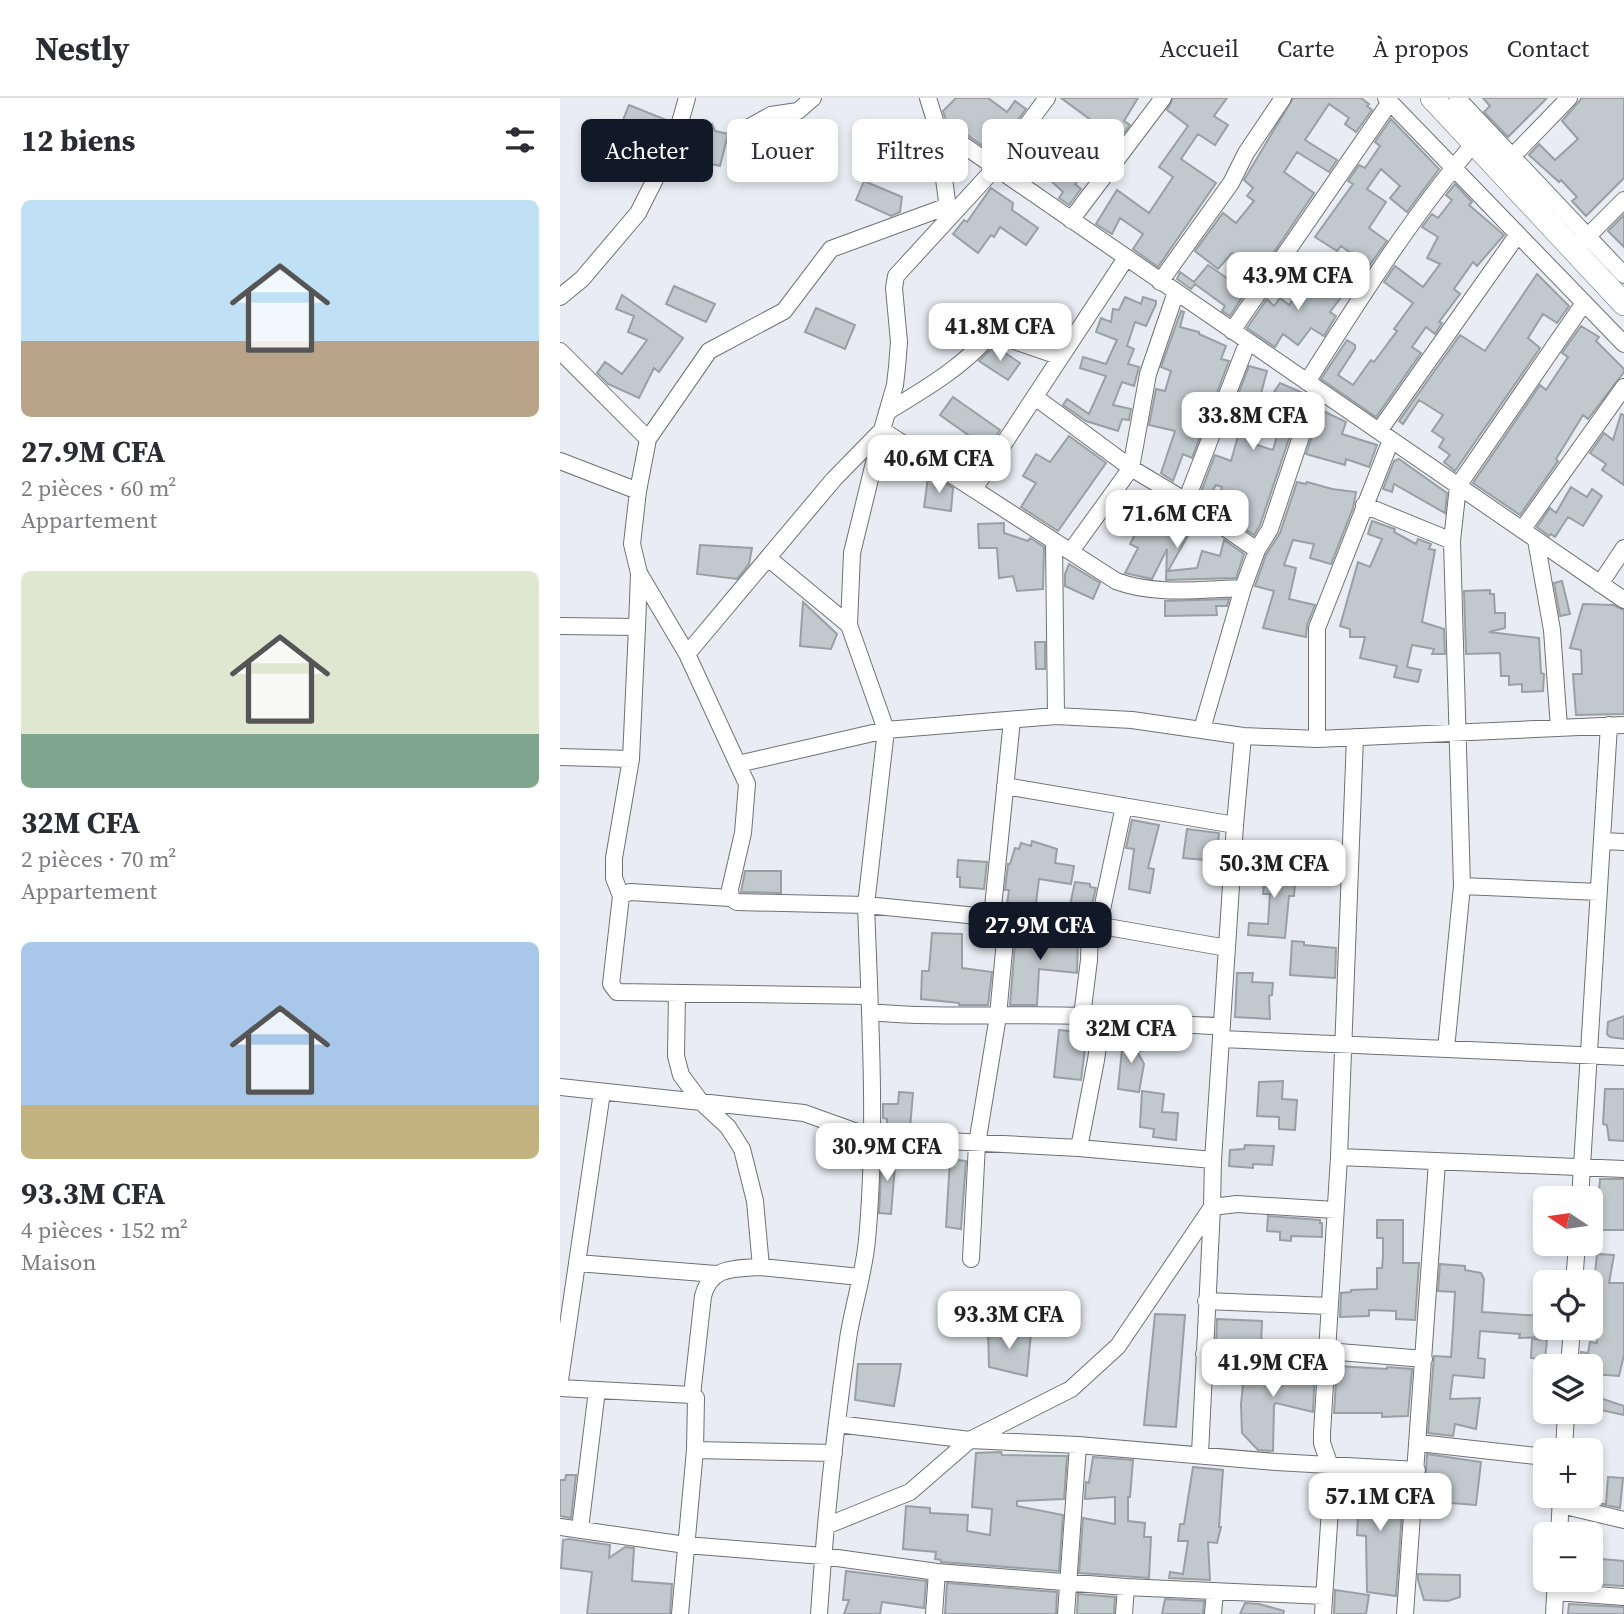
<!DOCTYPE html>
<html lang="fr">
<meta charset="utf-8">
<style>
body{margin:0;font-family:"Source Serif 4",serif;background:#f2f2f3;color:#2b2b33;height:100vh;display:flex;flex-direction:column;font-size:26px;white-space:nowrap}
*{box-sizing:border-box;margin:0}
p{font-size:23px;color:#7c7c81}
.icon{flex:none;width:38px;height:38px;fill:none;stroke:currentColor;stroke-width:2;stroke-linecap:round;stroke-linejoin:round}
.map{position:relative;flex:1;overflow:hidden}
.drawer{display:flex;flex-direction:column;background:#fff;width:560px}
.drawer>*{flex:none}
.banner{position:absolute;left:21px;top:21px;width:665px;height:63px;display:flex;gap:14px}
.needle{width:46px;rotate:283deg}
.fabs{position:absolute;left:973px;top:1088px;display:grid;gap:14px}
.fabs a{display:grid;place-items:center;width:70px;height:70px;border-radius:10px;background:#fff;box-shadow:0 4px 10px #0003;font-size:35px}
.price{position:absolute;translate:-50% -60px;padding:0 16px;border-radius:14px;background:#fff;color:#222;font-size:23px;line-height:46px;filter:drop-shadow(0 2px 4px #0008)}
.price::after{content:'';position:absolute;left:50%;top:42px;width:21px;height:16px;margin-left:-10px;background:inherit;clip-path:polygon(0 0,100% 0,50% 100%)}
.price.current{background:#111827;color:#fff}
ul{padding:0;list-style:none}
li{display:grid;align-content:center;gap:14px;height:371px;padding:0 21px}
li span{display:grid;place-items:center;height:217px;border-radius:10px;color:#555}
li>.icon{margin-inline-start:auto}
span .icon{width:126px;height:126px;fill:#fffc;stroke-width:1}
li b{font-size:30px}
h2{display:flex;justify-content:space-between;align-items:center;height:84px;padding:0 21px;font-size:30px}
.pill{padding:0 24px;border-radius:10px;background:#fff;box-shadow:0 4px 10px #0003;font-size:24px;line-height:63px}
.pill.current{background:#111827;color:#fff}
header{display:flex;align-items:center;gap:42px;box-sizing:border-box;height:98px;padding:0 35px;background:#fff;border-bottom:2px solid #e1e1e2}
header strong{font-size:33px}
nav{display:flex;gap:38px;margin-inline-start:auto;font-size:24px}
main{display:flex;flex:1;min-height:0}
.map>svg:first-child{display:block}
</style>
<header>
<strong>Nestly</strong>
<nav><a>Accueil</a><a>Carte</a><a>À propos</a><a>Contact</a></nav>
</header>
<main>
<section class="drawer">
<h2>12 biens<svg class="icon" aria-label="filters" viewBox="0 0 24 24"><path d="M4 7h16M4 17h16"/><circle cx="9" cy="7" r="2"/><circle cx="15" cy="17" r="2"/></svg></h2>
<ul>
<li><span style="background:linear-gradient(#bfe0f5 65%,#b9a48a 0)"><svg class="icon" aria-label="home" viewBox="0 0 24 24"><path d="M3 11l9-7 9 7M6 9v11h12V9"/></svg></span><div><b>27.9M CFA</b><p>2 pièces · 60 m²</p><p>Appartement</p></div></li>
<li><span style="background:linear-gradient(#dfe7d0 75%,#7fa58c 0)"><svg class="icon" aria-label="home" viewBox="0 0 24 24"><path d="M3 11l9-7 9 7M6 9v11h12V9"/></svg></span><div><b>32M CFA</b><p>2 pièces · 70 m²</p><p>Appartement</p></div></li>
<li><span style="background:linear-gradient(#a9c7e8 75%,#c2b280 0)"><svg class="icon" aria-label="home" viewBox="0 0 24 24"><path d="M3 11l9-7 9 7M6 9v11h12V9"/></svg></span><div><b>93.3M CFA</b><p>4 pièces · 152 m²</p><p>Maison</p></div></li>
</ul>
</section>
<div class="map">
<svg width="1064" height="1516" viewBox="0 0 1064 1516">
<rect width="100%" height="100%" fill="#e9edf3"/>
<!-- building -->
<path fill="#c2c9cd" stroke="#999fa3" stroke-width="2" d="M396,0H428L447,14L455,3L466,11L433,55L386,22L383,13Z
M501,0H578L564,23L570,27L558,42Z
M613,0H667L654,18L668,27L655,47L638,36L621,61L656,85L598,169L573,151L583,136L560,120L552,136L536,126L557,92L589,115L613,79L599,69L628,28L607,12Z
M733,0H801L809,6L807,8L812,12L796,34L785,26L789,20L769,6L745,42L777,62L769,74L737,54L724,74L754,95L708,163L703,159L693,171L672,155L658,171L635,153L663,115L676,125L694,103L687,98L693,90L684,82Z
M923,0H987L948,39L924,14L930,8Z
M1022,0H1064V80L1026,118L1012,103L1017,99L1001,82L999,84L969,57L979,46L995,62L1018,41L1002,23Z
M69,7L109,23L102,40L78,31L68,56L52,49Z
M831,21L879,71L847,114L830,100L840,88L821,71L807,91L826,104L809,130L827,143L809,168L781,148L777,153L755,139L793,86L788,83L799,67L805,70L820,48L815,44Z
M482,24L510,44L503,54L525,74L515,86L521,91L509,107L499,100L503,94L488,80L497,70L465,48Z
M152,26L155,33L168,36L160,68L126,60L134,27L146,31Z
M304,83L342,99L340,114L331,118L296,102Z
M895,86L912,104L909,107L944,137L917,168L913,164L894,191L900,196L879,224L882,225L875,236L866,229L852,249L861,255L816,319L761,281L787,242L795,247V251L778,277L793,287L811,262L814,264L837,233L834,231L853,205L824,184L835,168L863,189L880,166L867,160L878,139L862,129L872,116L878,120L892,102L886,97Z
M431,90L453,105L452,112L478,130L466,147L440,129L434,139L431,137L418,155L393,136L404,122L407,124Z
M1064,117V149L1048,133Z
M755,164L765,171L759,180L782,198L770,214L776,218L764,238L751,230L738,247L723,236L715,249L687,230L707,201L714,208L720,200L729,207L746,186L742,183Z
M648,167L680,189L686,181L691,186L670,218L662,213L665,208L635,186L631,191L617,181L620,174L634,184Z
M977,176L1009,208L997,225L983,216L968,240L980,250L895,373L884,364L890,357L879,349L884,341L872,333L883,317L859,302L843,326L839,323L900,237L925,253Z
M114,188L155,206L146,224L106,206Z
M62,197L123,240L99,274L94,270L79,300L48,286L37,275L45,264L62,276L87,242L68,234L74,218L56,211Z
M565,199L581,206L583,199L596,203V206L586,228L575,224L567,248L574,251L568,266L579,269L574,288L562,284L553,307L571,311L569,322L562,321L558,333L526,323L503,307L507,301L529,316L546,278L520,270L523,259L546,266L557,242L536,234L541,220L551,224L553,211L559,212Z
M256,210L295,227L285,251L245,234Z
M621,213L624,214L620,229L639,234V236L666,248L661,261L669,263L632,360L623,356L613,383L601,375L615,333L589,327L596,291L605,293L611,273L601,269Z
M1021,228L1039,239L1036,243L1064,271V274L1028,321L1023,317L996,361L998,363L960,417L913,385L980,287L986,292L1008,259L1002,255Z
M433,249H436L460,265L448,282L419,263Z
M689,268L707,273L690,337L693,338L691,345L713,352L722,320L702,312L720,285L741,294L740,301L742,302L700,427L694,437L679,427L682,419L674,416L675,412L656,407L662,389L656,387L646,404L639,399L655,357L671,363L680,331L667,326Z
M393,299L440,332L428,351L380,317Z
M761,312L786,324L782,336L817,347L809,369L786,361L785,367L746,356Z
M1061,316L1064,317V387L1042,372L1046,366L1030,355L1044,335L1053,342Z
M509,338L546,365L498,433L461,409L476,385L463,378L476,356L490,364Z
M839,361L887,395L885,415L834,386L832,394L823,391L834,363Z
M368,380L380,382L393,390L391,413L364,409Z
M737,384L746,386L747,384L772,391L796,394L793,410L771,466L750,460L754,446L733,442L724,467L736,470L729,501L755,507L747,527L746,539L703,530L714,493L695,488L706,457L720,435Z
M1011,389L1027,399L1032,391L1042,398L1023,428L1008,419L995,439L991,436L989,438L977,429L990,410L996,415Z
M609,407L636,423L608,473L637,470L642,453L660,458L664,442L684,456L676,480L606,482L607,451L592,481L565,475L578,450L570,446L579,428L576,426L581,414L601,422Z
M812,423L835,431L834,434L856,446L858,441L871,446L869,451L875,452L862,524L884,531L885,556H872L874,551L852,547L847,569L861,572L858,584L834,579L837,568L800,560L805,539H790V531L780,528L798,464L810,469L822,441L808,436Z
M444,425V435L468,443L470,440L484,449L483,491L457,493L453,478L439,480L437,450H419L418,426Z
M140,447L192,450L189,466L177,481L137,476Z
M509,466L540,485L533,501L505,488V476Z
M1002,483L1010,516L1000,518L994,485Z
M930,492V496H934L935,515H945V530L929,534L979,540L981,575L984,576L983,593L962,594V586L949,587V578H941L940,555L906,556L904,493Z
M669,501L667,508H656L657,517L605,518V503Z
M243,504L277,536L271,551L240,548Z
M1023,506L1053,507L1064,512V616L1016,617L1013,576H1022L1021,552L1010,550Z
M475,544H485V571H476Z
M572,722L599,727L588,770L594,771L590,795L569,791L574,751L566,750Z
M627,731L659,735L656,763L623,760Z
M472,743L497,751L495,765L514,768L511,786L479,781L475,813L451,811L447,807L449,792H445L448,766H450L455,750L459,751L461,745L471,748Z
M398,762L427,764L424,791L400,789V779H397Z
M690,770L736,773L734,798H729L725,840L688,837L689,825L708,826L710,796H703L704,785L689,784Z
M185,773H221V795L181,794Z
M515,784L530,786V789L536,790L529,818L508,816Z
M456,832L518,838L517,875L479,871L477,907H450Z
M372,835L402,836V870L432,874L428,907H399V905L361,901L362,873H369Z
M732,843L744,844V847L776,850L775,880L730,877Z
M677,875H693L692,884L713,885L712,897L709,898L710,921L675,919Z
M1064,918V941L1050,939L1047,936L1048,924Z
M499,932L527,935L521,982L494,979Z
M583,940L585,952L577,953L584,966L579,994L558,991L563,942Z
M723,983L722,1001L737,1002L735,1032L719,1031V1019L697,1018L699,984Z
M1045,991H1064V1043L1049,1042L1047,1027L1043,1026Z
M582,993L604,996L602,1014L618,1015L616,1042L593,1039L594,1031L580,1029Z
M339,994L353,995L350,1030L327,1028V1021L323,1020V1006H338Z
M685,1047L714,1048L712,1067L693,1066V1070L669,1068L670,1052L684,1051Z
M322,1056H336L331,1116L319,1115Z
M390,1061L406,1063L401,1131L386,1129Z
M1040,1081H1064V1132H1036Z
M708,1118L760,1122V1125H762V1139L731,1138V1143L720,1142V1134L707,1133Z
M817,1122H843V1165H859L855,1222L836,1221V1213L809,1212V1218L780,1219L781,1195L791,1194V1192L817,1191V1170H822L823,1158V1140H817Z
M1037,1156L1054,1157L1049,1185H1064V1257L1059,1278L1031,1276V1269H1026V1266L1020,1264L1021,1254L1028,1255L1030,1244L1037,1245L1038,1213L1031,1212Z
M880,1166L905,1168V1172L921,1175L924,1181L922,1214L983,1218L979,1239L959,1240L960,1236L920,1233L918,1260L925,1261L924,1280L893,1277L890,1301L920,1300L916,1331L895,1326L893,1338L868,1335L874,1258L891,1259L893,1231L895,1194L878,1193Z
M595,1216L625,1217L616,1329L584,1327Z
M657,1221L702,1223L701,1247L656,1246Z
M428,1231L471,1234L467,1278L429,1269Z
M972,1241L987,1242L985,1262L971,1260Z
M298,1266H341L334,1308L295,1302Z
M685,1268L755,1270L753,1314L716,1305L714,1307L713,1353L698,1352L682,1335L681,1306Z
M777,1268L827,1271V1269L852,1271L848,1318L822,1319V1315H774Z
M1034,1298L1064,1308V1317L1031,1310Z
M441,1354L442,1357L507,1358L504,1401L457,1403V1408L503,1417L499,1473L381,1464V1462L375,1461L376,1454L343,1451L346,1408L370,1410V1415L408,1417L407,1433L430,1437L432,1411L412,1409L416,1355Z
M867,1356L921,1364L916,1407L864,1403Z
M533,1359L573,1362L570,1399H568V1423L585,1425L584,1439H591L589,1480L519,1475L523,1420L555,1426V1399L525,1401L526,1384L529,1385Z
M633,1369L663,1372L659,1429H661L657,1445L648,1444L650,1482L609,1480L610,1474L623,1476L628,1443H618L620,1426H624Z
M6,1377H16L11,1420L0,1418V1382H5Z
M1048,1379L1063,1380L1060,1410L1041,1406H1046Z
M795,1386L844,1387L836,1498L807,1494L806,1438L797,1437L798,1418L792,1417Z
M9,1441L50,1447L49,1460L65,1449L74,1450L72,1483L112,1486L110,1516H27L32,1474L1,1470L3,1442Z
M1031,1460L1064,1463V1488L1012,1485V1482H1031Z
M286,1473L366,1483L364,1510L322,1504L320,1516H284L289,1502H283Z
M858,1476L900,1477V1499L888,1503L864,1502L858,1482Z
M387,1485L497,1494L496,1516H385Z
M775,1492L809,1497L806,1516H774Z
M518,1496L555,1499L554,1516H517Z
M605,1501L644,1503L643,1516H602Z
M685,1505L699,1506L724,1513L723,1516H680Z
M1009,1506L1064,1509V1516H1008Z"/>
<g fill="none" stroke-linecap="round" stroke-linejoin="round">
<!-- street casing -->
<g stroke="#6e7176" stroke-width="18">
<path id="street" d="M368,0L377,29L389,118
M826,0L1064,246
M897,0L1064,177
M377,29L1064,502
M186,31L211,17L238,13L253,0
M946,65L1009,0
M511,122L603,0
M1021,145L1064,102
M600,184L671,85L686,55L723,0
M0,199L22,181L78,115L115,42L127,0
M672,233L830,4
M0,253L88,341
M747,284C799,202 852,118 915,44
M475,299L571,370L626,403L697,452
M327,314C363,292 400,271 428,239H443L501,259
M819,333L958,136
M0,363L78,393L72,446L79,475L127,556L187,686L183,735L170,791L171,800
M414,391L566,160
M78,393L88,341L149,253L224,213L271,151L388,108
M626,403L688,243
M804,407L892,443
M962,432L1064,289
M976,442L992,532L999,630
M494,445L496,618
M511,453L571,370L588,276L616,194
M208,460L289,527
M1040,486L1064,450
M0,528L77,529L79,476
M127,556L274,381L322,332L335,287L337,269L339,244L334,190L336,178L435,70L487,0
M642,631L683,490L697,452L710,431L757,291
M757,641V530L831,342
M0,659L71,661
M178,666L326,632L496,618L572,622L683,638L757,641L1064,627
M445,688L675,727
M564,708L540,821L536,827L530,829L306,807L326,632L289,527L292,455L322,332L556,483C595,498 642,491 683,490
M1042,743L1064,744
M902,788L1039,794
M61,798L54,780V760L71,661L77,529
M432,819L452,622
M536,827L667,850
M117,895L116,958L121,977L141,1004L168,1029L182,1051L195,1103L201,1169C174,1171 151,1168 143,1198L132,1297
M311,914C381,921 453,915 524,918C570,920 616,928 662,928
M522,918L529,862L530,829
M662,941L1064,959
M886,951L902,788L892,443L898,388L1024,205
M0,989L244,1015L311,1039L519,1050L653,1062L652,1109L677,1106L775,1112
M519,1050L536,962L542,919
M779,1059L1064,1071
M653,1062L675,727L683,638
M1020,1101L1049,627
M411,1161L417,1046L438,918L447,820
M17,1165L156,1176
M201,1169L300,1179
M1014,1185L1017,1146
M646,1203L769,1208
M767,1253L864,1261
M644,1256L766,1260
M1009,1269L1012,1230
M0,1282L42,994
M0,1290L132,1297L136,1300L135,1352L120,1516
M277,1326L410,1342L518,1347L716,1364L857,1372
M859,1345L985,1359
M135,1352L274,1355
M1004,1353L1006,1314
M640,1356L652,1110
M1001,1407L1064,1422
M266,1428L350,1394L410,1342L511,1291L558,1248L652,1109
M0,1429L126,1447L263,1458L377,1474L566,1489L764,1498
M20,1431L37,1292
M999,1437L1001,1398
M995,1494L1064,1499
M259,1516C265,1424 275,1332 288,1241C293,1208 304,1175 307,1142C317,1033 310,917 306,807L177,804L171,800L70,794L61,798L51,886L57,894L309,898
M374,1516L377,1474
M506,1516L518,1347
M564,1516L566,1489
M653,1516L655,1493
M763,1516L771,1396L769,1365L762,1345V1335L779,1059L795,639
M845,1516L877,1064
M994,1516L996,1482"/>
</g>
<!-- secondary casing -->
<g stroke="#6e7176" stroke-width="24">
<path id="secondary" d="M872,0L1064,206"/>
</g>
<!-- street -->
<use href="#street" stroke="#fff" stroke-width="16"/>
<!-- secondary -->
<use href="#secondary" stroke="#fff" stroke-width="23"/>
</g>
</svg>
<div class="fabs">
<a><svg class="needle" viewBox="-14 -14 28 28"><path d="M0-13l5 13h-10z" fill="#e53935"/><path d="M0 13l5-13h-10z" fill="#7c7c81"/></svg></a>
<a><svg class="icon" aria-label="locate" viewBox="0 0 24 24"><circle cx="12" cy="12" r="6"/><path d="M12 2v4M12 18v4M2 12h4M18 12h4"/></svg></a>
<a><svg class="icon" aria-label="layers" viewBox="0 0 24 24"><path d="M12 4l9 5-9 5-9-5zM3 14l9 5 9-5"/></svg></a>
<a>+</a>
<a>−</a>
</div>
<b class="price" style="left:738px;top:214px">43.9M CFA</b>
<b class="price" style="left:440px;top:265px">41.8M CFA</b>
<b class="price" style="left:693px;top:354px">33.8M CFA</b>
<b class="price" style="left:379px;top:397px">40.6M CFA</b>
<b class="price" style="left:617px;top:452px">71.6M CFA</b>
<b class="price" style="left:714px;top:802px">50.3M CFA</b>
<b class="price current" style="left:480px;top:864px">27.9M CFA</b>
<b class="price" style="left:571px;top:967px">32M CFA</b>
<b class="price" style="left:327px;top:1085px">30.9M CFA</b>
<b class="price" style="left:449px;top:1253px">93.3M CFA</b>
<b class="price" style="left:713px;top:1301px">41.9M CFA</b>
<b class="price" style="left:820px;top:1435px">57.1M CFA</b>
<div class="banner">
<a class="pill current">Acheter</a>
<a class="pill">Louer</a>
<a class="pill">Filtres</a>
<a class="pill">Nouveau</a>
</div>
</div>
</main>
